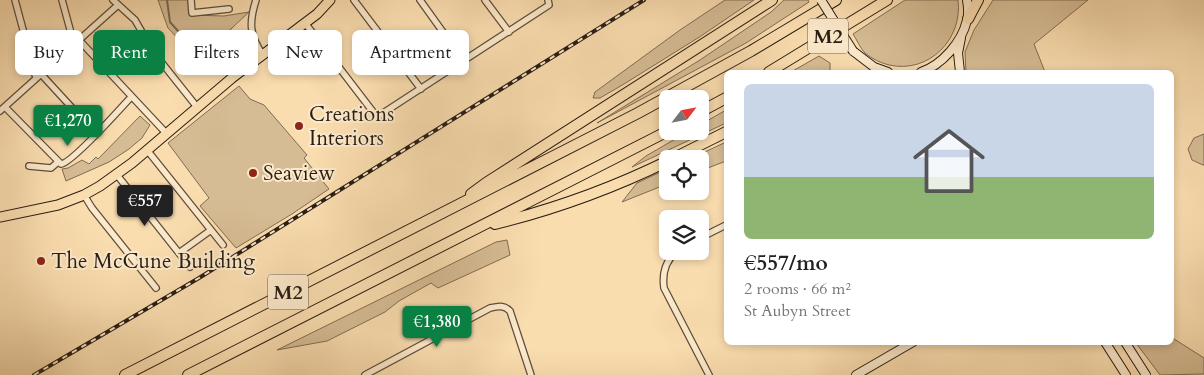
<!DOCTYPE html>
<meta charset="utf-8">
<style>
body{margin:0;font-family:Cardo,serif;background:#f6f6f6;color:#222;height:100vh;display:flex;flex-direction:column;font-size:19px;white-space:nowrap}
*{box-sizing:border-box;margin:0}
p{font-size:16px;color:#767676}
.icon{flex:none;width:28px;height:28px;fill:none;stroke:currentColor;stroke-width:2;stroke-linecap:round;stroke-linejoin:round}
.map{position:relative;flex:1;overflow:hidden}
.drawer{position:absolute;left:724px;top:70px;width:450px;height:275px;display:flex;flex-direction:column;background:#fff;border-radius:8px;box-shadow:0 2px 8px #0003}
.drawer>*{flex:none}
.hud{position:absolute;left:15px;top:30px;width:475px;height:45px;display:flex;gap:10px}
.needle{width:32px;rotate:58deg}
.buttons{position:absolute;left:659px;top:90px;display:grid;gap:10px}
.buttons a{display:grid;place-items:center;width:50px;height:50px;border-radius:8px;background:#fff;box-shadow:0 2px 8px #0003;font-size:25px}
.price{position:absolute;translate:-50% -42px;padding:0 11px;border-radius:5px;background:#0b8043;color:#fff;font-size:16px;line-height:32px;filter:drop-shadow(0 1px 2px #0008)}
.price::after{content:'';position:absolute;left:50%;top:30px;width:15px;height:11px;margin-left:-8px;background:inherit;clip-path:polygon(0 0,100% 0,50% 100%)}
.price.selected{background:#222;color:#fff}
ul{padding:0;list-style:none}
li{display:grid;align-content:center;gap:10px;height:265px;padding:0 20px}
li span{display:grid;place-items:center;height:155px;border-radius:8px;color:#555}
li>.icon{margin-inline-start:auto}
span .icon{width:90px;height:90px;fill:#fffc;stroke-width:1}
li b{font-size:21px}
.chip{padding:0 18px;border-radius:8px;background:#fff;box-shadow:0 2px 8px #0003;font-size:18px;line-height:45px}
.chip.selected{background:#0b8043;color:#fff}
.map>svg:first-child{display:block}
</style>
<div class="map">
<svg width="1204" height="375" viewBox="0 0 1204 375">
<rect width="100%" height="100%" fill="#faddaf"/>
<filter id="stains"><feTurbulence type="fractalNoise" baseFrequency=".004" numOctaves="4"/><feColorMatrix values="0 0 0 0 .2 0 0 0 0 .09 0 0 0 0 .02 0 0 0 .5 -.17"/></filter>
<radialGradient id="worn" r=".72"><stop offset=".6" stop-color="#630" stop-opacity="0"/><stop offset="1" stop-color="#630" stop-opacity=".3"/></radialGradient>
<!-- green -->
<path fill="#d6bc94" stroke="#806c54" d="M158,0H188L190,15L224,16L249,12L198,60L168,28Z
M725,0H754L701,36L624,84L600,98H593L595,92L680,30Z
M784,0H808L809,2L746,43L597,123L700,60L771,12Z
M905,0H958C963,39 929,74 889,65C881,63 872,59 865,53C860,48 857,40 853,34Z
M993,0H1088L1034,44L1045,72H966L965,52L974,30Z
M819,56L830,63V72H791Z
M239,86L250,99L264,105L307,155L304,158L329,189L292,214L236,248L200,206L209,198L168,143Z
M726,110V123L632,167L646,156L689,131H700V125Z
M140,116L150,125L142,138L129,149L109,162L66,181L62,169L68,168L82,160L89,164L96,157L98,159Z
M1204,134V165H1203L1192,160L1188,149L1194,138Z
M726,142V161L700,171V159H690Z
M667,169V184L622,202L637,183Z
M507,240L510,255L438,288L431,283L399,301L385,312L327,341L277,350L496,242Z
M1171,337L1204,358V374L1160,375L1136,343L1171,342Z"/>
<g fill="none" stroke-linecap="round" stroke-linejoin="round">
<!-- stream -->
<path stroke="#7c6951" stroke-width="2" d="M167,0L170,22L186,40L203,52"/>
<!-- street casing -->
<g stroke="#5d4d3a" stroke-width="8">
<path id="street" d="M15,0L36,78
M62,0L74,44
M113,0L135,20L154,53L197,107
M191,0L192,13L229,9
M256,0C249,22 249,35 263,55
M354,0L421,89
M420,0L463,60
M485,0L509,32
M305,23L377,117L549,5L548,0
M79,40L166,133
M41,74L96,134
M5,107L61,164C72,163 120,109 131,97
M0,111L118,5
M147,150L223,245
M29,166L51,168L58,162
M117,175L190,267
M84,195L92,208L156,288
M700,238L726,225
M677,251C665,261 662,274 664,288L709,375
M179,253L211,230
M365,375L490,308C499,306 504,305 510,311L531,375"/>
</g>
<!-- secondary casing -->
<g stroke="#291d13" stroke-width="10">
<path id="secondary" d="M853,51L874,67L888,72
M921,72C942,65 962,42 967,20C969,14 968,6 967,0
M960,72L958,53L961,38
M1105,342L1126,375
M1125,342L1146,375
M856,375L913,342"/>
</g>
<!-- primary casing -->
<g stroke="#291d13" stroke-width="11">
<path id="primary" d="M0,217L58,205L84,195L100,186L132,163L232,78L317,14L330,0"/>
</g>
<!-- highway casing -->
<g stroke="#291d13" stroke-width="12">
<path id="highway" d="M968,19L978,0
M769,72L887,0
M700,112L726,98
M672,159L726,132
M471,194L486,183L772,0
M495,224C555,209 613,188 668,161
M125,375L638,113L751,51L836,0
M188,375L668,131"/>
</g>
<!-- street -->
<use href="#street" stroke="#fce9cb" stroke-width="5.5"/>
<!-- secondary -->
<use href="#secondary" stroke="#fce9cb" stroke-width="8"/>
<!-- primary -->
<use href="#primary" stroke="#faddaf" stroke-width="9"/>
<!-- highway -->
<use href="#highway" stroke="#faddaf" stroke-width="10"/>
<!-- rail casing -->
<g stroke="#291d13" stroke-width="4">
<path id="rail" d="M34,375L199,278L644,0"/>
</g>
<!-- rail -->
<use href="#rail" stroke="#fce9cb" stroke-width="2" stroke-dasharray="5.5" stroke-linecap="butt"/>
<!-- secondary-bridge casing -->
<g stroke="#291d13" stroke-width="10" stroke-linecap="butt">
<path id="secondary-bridge" d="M821,0L853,51"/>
</g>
<!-- secondary-bridge -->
<use href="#secondary-bridge" stroke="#fce9cb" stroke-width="8"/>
</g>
<!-- markers -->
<g fill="#8f2418" stroke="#fce9cb" stroke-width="2">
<circle cx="299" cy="126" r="5"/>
<circle cx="253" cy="173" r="5"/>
<circle cx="41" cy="261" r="5"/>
</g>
<g text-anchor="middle" stroke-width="4" stroke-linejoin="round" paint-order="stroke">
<!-- shield labels -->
<g fill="#fce9cb" stroke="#685a4a" stroke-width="1">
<rect x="808" y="18.5" width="40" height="35" rx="4"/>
<rect x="268" y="274.5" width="40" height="35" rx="4"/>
</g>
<g font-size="20" font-weight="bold" fill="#291d13">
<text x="828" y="43">M2</text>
<text x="288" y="299">M2</text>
</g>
<!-- poi labels -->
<g font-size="21" fill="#291d13" stroke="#fce9cb" text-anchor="start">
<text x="309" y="121">Creations<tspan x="309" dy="24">Interiors</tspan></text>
<text x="263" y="180">Seaview</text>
<text x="51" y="268">The McCune Building</text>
</g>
</g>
<rect width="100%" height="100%" filter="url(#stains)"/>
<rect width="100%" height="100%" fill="url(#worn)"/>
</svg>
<div class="buttons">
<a><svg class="needle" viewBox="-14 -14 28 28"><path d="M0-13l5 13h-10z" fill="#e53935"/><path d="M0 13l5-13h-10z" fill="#767676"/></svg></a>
<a><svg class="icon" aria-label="locate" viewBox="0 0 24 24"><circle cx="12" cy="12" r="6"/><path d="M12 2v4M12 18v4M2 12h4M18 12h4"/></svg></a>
<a><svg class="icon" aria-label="layers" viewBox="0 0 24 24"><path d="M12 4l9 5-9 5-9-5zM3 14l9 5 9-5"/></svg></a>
</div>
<b class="price" style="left:68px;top:147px">€1,270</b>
<b class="price selected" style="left:145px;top:227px">€557</b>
<b class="price" style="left:437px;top:348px">€1,380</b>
<div class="hud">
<a class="chip">Buy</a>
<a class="chip selected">Rent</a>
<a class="chip">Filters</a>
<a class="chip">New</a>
<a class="chip">Apartment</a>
</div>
<section class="drawer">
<ul>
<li><span style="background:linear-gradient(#c9d6e8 60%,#8fb573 0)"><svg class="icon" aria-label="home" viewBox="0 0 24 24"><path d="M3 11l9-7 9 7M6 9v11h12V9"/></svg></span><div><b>€557/mo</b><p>2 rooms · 66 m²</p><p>St Aubyn Street</p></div></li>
</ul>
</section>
</div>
